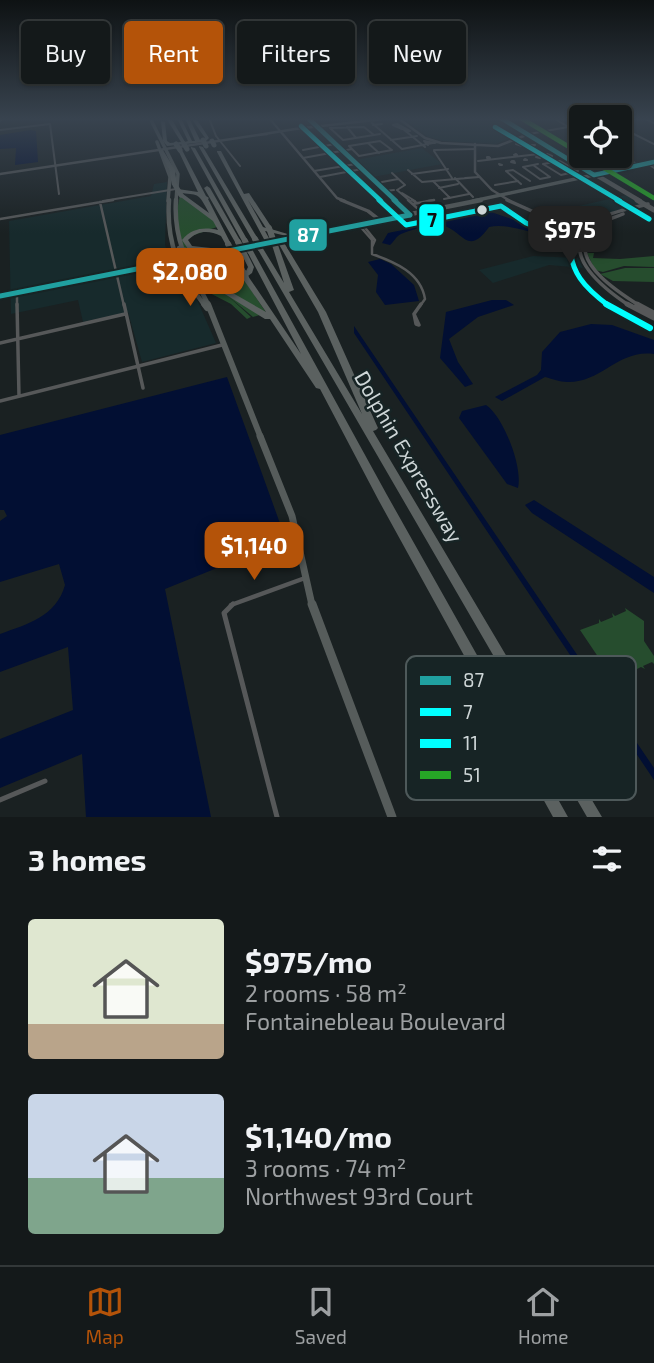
<!DOCTYPE html>
<meta charset="utf-8">
<style>
body{margin:0;font-family:"Exo 2",sans-serif;background:#1d2223;color:#f1f3f6;height:100vh;display:flex;flex-direction:column;font-size:26px;white-space:nowrap}
*{box-sizing:border-box;margin:0}
p{font-size:23px;color:#9da0a2}
.icon{flex:none;width:38px;height:38px;fill:none;stroke:currentColor;stroke-width:2;stroke-linecap:round;stroke-linejoin:round}
.map{position:relative;height:817px;overflow:hidden}
.details{display:flex;flex-direction:column;background:#14191a;flex:1}
.details>*{flex:none}
.banner{position:absolute;left:21px;top:21px;width:612px;height:63px;display:flex;gap:14px}
.fabs{position:absolute;left:569px;top:105px;display:grid;gap:14px}
.fabs a{display:grid;place-items:center;width:63px;height:63px;border-radius:7px;background:#14191a;box-shadow:0 2px 5px #0004,0 0 0 2px #333839;font-size:35px}
.price{position:absolute;translate:-50% -60px;padding:0 16px;border-radius:14px;background:#b45309;color:#fff;font-size:23px;line-height:46px;filter:drop-shadow(0 2px 4px #0008)}
.price::after{content:'';position:absolute;left:50%;top:42px;width:21px;height:16px;margin-left:-10px;background:inherit;clip-path:polygon(0 0,100% 0,50% 100%)}
.price.current{background:#222;color:#fff}
ul{padding:0;list-style:none}
li{display:flex;align-items:center;gap:21px;height:175px;padding:0 28px}
li span{display:grid;place-items:center;flex:none;width:196px;height:140px;border-radius:7px;color:#555}
li>.icon{margin-inline-start:auto}
span .icon{width:84px;height:84px;fill:#fffc;stroke-width:1}
li b{font-size:30px}
h2{display:flex;justify-content:space-between;align-items:center;height:84px;padding:0 28px;font-size:30px}
.pill{padding:0 24px;border-radius:7px;background:#14191a;box-shadow:0 2px 5px #0004,0 0 0 2px #333839;font-size:24px;line-height:63px}
.pill.current{background:#b45309;color:#fff}
.tab-bar{display:flex;justify-content:space-around;align-items:center;height:98px;border-top:2px solid #333839;background:#14191a;font-size:19px;color:#9da0a2}
.tab-bar a{display:grid;justify-items:center;gap:4px}
.tab-bar .current{color:#b45309}
.map>svg:first-child{display:block}
</style>
<div class="map">
<svg width="654" height="817" viewBox="0 0 654 817">
<rect width="100%" height="100%" fill="#1a2122"/>
<!-- built -->
<path fill="#172a2c" d="M403,118H498L522,133L496,144L443,141L428,137Z
M422,148L442,164L373,177L355,160Z
M167,182L165,245L179,276L195,295L216,343L142,362L128,312L83,322L78,300L11,314L9,221L151,196L154,184Z
M626,195L641,204L605,214L588,223L566,209Z
M533,256L578,258L583,268L549,265L493,283L479,270Z"/>
<!-- green -->
<path fill="#264d2e" d="M180,195L213,219L217,227L183,239L187,247L199,251L193,252L183,247L176,216Z
M587,253H594L593,258L620,259L654,256V267L624,266L603,272L595,270Z
M198,259L207,262L209,280L214,287L263,314L253,317L228,296L251,317L247,319L231,304L202,289L189,263Z
M625,268H654V282L613,281L600,274Z
M212,272L225,280L243,278L267,314L218,287Z
M625,608L644,621V641L654,656V664L652,662L643,666L645,669L641,667L633,671V674L631,671L615,682L580,630L599,623V619L601,622L613,617L612,613L615,616L626,611Z"/>
<!-- water -->
<path fill="#020f33" d="M30,130L36,131L38,162L15,165L16,148L0,149V135Z
M491,212L532,226H555L572,235C553,245 515,221 489,227C468,256 464,233 445,226C436,222 410,230 401,234C396,236 394,242 390,245L382,243L388,233Z
M380,259L391,264L414,285L419,301L385,305L376,292L378,275L368,262Z
M492,300H506L514,305L478,317L449,339L458,362L473,384L465,387L440,358L446,312Z
M591,324L612,325L654,340V354C618,349 602,383 567,382C560,382 553,379 545,377L502,401L495,397L537,375L541,370L542,352L560,332Z
M354,326L654,768V780L354,333Z
M227,377L286,540L165,589L211,817H86L82,754L0,788V739L73,710L68,647L0,672V634C27,624 56,617 65,585L59,564L0,582V521L7,516L4,510H0V435Z
M486,405C504,417 523,468 518,488L507,484L459,418L462,411Z
M534,500L654,577V593L532,513L525,505Z"/>
<g fill="none" stroke-linecap="round" stroke-linejoin="round">
<!-- minor-far4 -->
<path stroke="#565859" stroke-width="2" d="M209,118L216,136L240,166
M269,118L281,132
M553,118L567,126
M644,118L654,123
M0,121L4,118
M372,123L402,149L438,142
M397,124L410,131H406
M373,125L382,124
M571,126L581,124
M347,127L356,138
M568,127L581,134
M620,127L654,144
M330,128L343,140L380,134
M330,128L364,127L374,135
M402,129L393,125L397,124L425,147
M0,130L50,124L59,194
M529,134L568,127
M511,138L525,143L539,154
M391,140L417,136
M380,141L392,150L359,156L349,146Z
M368,143L379,153
M428,145L424,141L435,143
M532,145H535L533,146Z
M522,146L516,144L532,145
M303,150L335,144
M434,150L475,149
M434,151L452,178
M516,154L517,155H514Z
M620,155L640,166
M487,157H489L490,158H487Z
M536,157H539L540,158Z
M303,158L352,149
M525,159L527,160H524Z
M478,161L539,154L552,156L547,154
M512,161H514L515,163L511,162Z
M552,163L562,169L570,168
M499,164L502,165H500Z
M543,164L561,175L578,171
M543,164L560,161L578,171
M533,165L550,177
M654,165L651,166L654,168
M523,167L540,179L550,177
M523,167L538,164
M408,170L422,182L479,177L465,178
M314,171L356,164
M506,171L513,170L530,181
M506,171L521,184
M392,173L405,185L397,190
M412,174L448,169
M320,177L362,169
M455,178L473,197
M433,181L450,198
M382,182L398,179
M495,185L518,181
M439,188L458,184
M397,190L410,201
M385,191L394,190
M402,193L415,201
M444,199L469,194
M103,201L176,189
M427,201L434,200"/>
<!-- minor-far3 -->
<path stroke="#565859" stroke-width="2.5" d="M408,200L417,208
M412,200L417,203
M100,202L124,306
M413,204L434,200
M0,219L113,200
M358,224L372,240V254C395,262 421,273 425,299L420,306
M362,224L375,240L372,247
M17,290V306"/>
<!-- minor-far2 -->
<path stroke="#565859" stroke-width="3.5" d="M17,304L19,396
M124,304L143,388
M414,314L419,325L416,324Z
M414,314L421,304
M0,343L125,314
M0,401L222,345"/>
<!-- minor-far1 -->
<path stroke="#565859" stroke-width="4.5" d="M231,605L305,578"/>
<!-- minor -->
<path stroke="#565859" stroke-width="5" d="M233,604L224,613L277,817
M0,800L45,781"/>
<!-- tertiary-far2 -->
<path stroke="#565859" stroke-width="2.5" d="M308,118L396,201
M398,118L425,138L441,143L498,146L529,134
M302,128L295,129L392,118
M281,132L337,198L345,201
M267,134L258,135L295,129
M475,144V172L492,190L510,201
M0,174L258,135"/>
<!-- tertiary-far1 -->
<path stroke="#565859" stroke-width="3.5" d="M341,200L368,211L381,221
M394,200L410,215
M507,200L585,235
M623,214C611,219 592,223 587,237C574,265 621,294 640,306
M630,306C607,291 557,254 591,225C606,212 629,209 648,204"/>
<!-- tertiary -->
<path stroke="#565859" stroke-width="5" d="M627,304L654,318
M637,304L654,313"/>
<!-- secondary-far4 -->
<path stroke="#565c5b" stroke-width="3.5" d="M150,118L178,174L176,201
M157,142L170,177L168,201
M473,201L654,162"/>
<!-- secondary-far3 -->
<path stroke="#565c5b" stroke-width="4.5" d="M169,200C166,243 179,272 205,306
M176,200C173,241 190,269 209,306
M179,248L196,253
M0,296L481,200"/>
<!-- secondary-far2 -->
<path stroke="#565c5b" stroke-width="6" d="M204,304L207,308
M208,304L261,438"/>
<!-- secondary-far1 -->
<path stroke="#565c5b" stroke-width="7" d="M260,436L292,516L312,605"/>
<!-- secondary -->
<path stroke="#565c5b" stroke-width="9" d="M312,604L392,817"/>
<!-- primary-far1 -->
<path stroke="#565959" stroke-width="4.5" d="M500,118L640,201"/>
<!-- primary -->
<path stroke="#565959" stroke-width="5" d="M637,200L654,210"/>
<!-- motorway -->
<path fill="#5b6160" fill-rule="evenodd" d="M166,118H171L185,142L188,141L177,118H181L192,141H195L185,118H189L200,140L205,138L191,118H196L209,138L205,142L167,146L163,141L161,121L165,122L167,141L170,143L181,142Z
M199,146L203,147L258,239L257,240L252,239L199,147Z
M191,147L195,148L248,241L247,242L242,241L191,148Z
M178,149L182,150L206,196L209,198L208,199L231,244L230,245H226L221,236C209,230 198,230 188,240L192,246L211,248L214,250L213,251L188,249L182,240C192,228 204,227 218,230L213,221L178,195L183,194L209,213C196,187 197,198 175,191L178,189L198,192L178,150Z
M159,150H163L175,170L177,186L172,185L169,170L159,151Z
M217,151H221L244,194L249,193L272,228L271,229L291,235V237L265,231L270,240L265,241L217,152ZM248,200L266,228L263,227Z
M207,186L210,188L241,242L240,243L235,242L204,188Z
M280,239L283,241L326,312L378,428L376,430L373,431L602,817H587L257,248L262,247L284,283L272,245L275,243L278,245L294,290L289,292L362,414L318,312L277,241Z
M231,248L233,249V251L236,253L246,271L248,267L240,251L243,249L246,251L254,267L252,273L248,276L301,354L247,251L250,249L253,251L387,495L568,817H553L379,501L320,389L316,388L270,319H265L212,286L204,262L190,257L193,255L209,260L211,262ZM230,254L241,273L242,274C232,278 224,278 216,271L215,265ZM215,277L230,281L243,279L266,312L217,284Z"/>
<!-- motorway-bridge-far1 -->
<path stroke="#5b6160" stroke-width="5" d="M203,140L206,146
M212,141L214,145
M176,144L180,150
M184,144L187,149
M175,185L181,195"/>
<!-- motorway-bridge -->
<path stroke="#5b6160" stroke-width="6" d="M269,228L275,245
M255,239L260,248
M245,241L250,251
M238,242L243,251
M228,244L233,253
M244,273L246,278"/>
<!-- bus-1-far1 casing -->
<g stroke="#172425" stroke-width="7">
<path id="bus-1-far1" d="M308,118L396,201
M501,118L594,175L654,162"/>
</g>
<!-- bus-1 casing -->
<g stroke="#172425" stroke-width="9">
<path id="bus-1" d="M394,200L410,215
M0,296L410,215"/>
</g>
<!-- bus-2-far2 casing -->
<g stroke="#172425" stroke-width="7">
<path id="bus-2-far2" d="M301,126L381,201"/>
</g>
<!-- bus-2-far1 casing -->
<g stroke="#172425" stroke-width="9">
<path id="bus-2-far1" d="M379,200L406,225L501,206L526,223L570,241C569,272 585,288 609,306"/>
</g>
<!-- bus-2 casing -->
<g stroke="#172425" stroke-width="11">
<path id="bus-2" d="M606,304L650,328"/>
</g>
<!-- bus-3-far1 casing -->
<g stroke="#172425" stroke-width="7">
<path id="bus-3-far1" d="M495,127L620,201"/>
</g>
<!-- bus-3 casing -->
<g stroke="#172425" stroke-width="9">
<path id="bus-3" d="M617,200L649,219"/>
</g>
<!-- bus-4 casing -->
<g stroke="#172425" stroke-width="7">
<path id="bus-4" d="M521,118L581,154
M584,156L654,198"/>
</g>
<!-- bus-1-far1 -->
<use href="#bus-1-far1" stroke="#20a0a0" stroke-width="4.5"/>
<!-- bus-1 -->
<use href="#bus-1" stroke="#20a0a0" stroke-width="5"/>
<!-- bus-2-far2 -->
<use href="#bus-2-far2" stroke="#0ff" stroke-width="4.5"/>
<!-- bus-2-far1 -->
<use href="#bus-2-far1" stroke="#0ff" stroke-width="5"/>
<!-- bus-2 -->
<use href="#bus-2" stroke="#0ff" stroke-width="6"/>
<!-- bus-3-far1 -->
<use href="#bus-3-far1" stroke="#0ff" stroke-width="4.5"/>
<!-- bus-3 -->
<use href="#bus-3" stroke="#0ff" stroke-width="5"/>
<!-- bus-4 -->
<use href="#bus-4" stroke="#26a626" stroke-width="4.5"/>
</g>
<!-- sky -->
<linearGradient id="sky" x2="0" y2="1"><stop stop-color="#0e1213"/><stop offset="0.51" stop-color="#38434f"/><stop offset="1" stop-color="#38434f" stop-opacity="0"/></linearGradient>
<rect width="654" height="233" fill="url(#sky)"/>
<!-- markers -->
<circle fill="#ced6d7" stroke="#172425" stroke-width="2.5" cx="482" cy="210" r="6"/>
<g text-anchor="middle" stroke-width="5" stroke-linejoin="round" paint-order="stroke">
<!-- street labels -->
<g font-size="21" fill="#ced6d7" stroke="#172425">
<text transform="translate(408 457) rotate(60)" y="7">Dolphin Expressway</text>
</g>
</g>
<!-- legend -->
<rect x="406" y="656" width="230" height="144" rx="10" fill="#172425" stroke="#4e595a" stroke-width="2"/>
<rect x="420" y="676" width="31" height="9" fill="#20a0a0"/>
<rect x="420" y="708" width="31" height="8" fill="#0ff"/>
<rect x="420" y="739" width="31" height="9" fill="#0ff"/>
<rect x="420" y="771" width="31" height="8" fill="#26a626"/>
<g font-size="19" fill="#ced6d7">
<text x="463" y="687">87</text>
<text x="463" y="719">7</text>
<text x="463" y="750">11</text>
<text x="463" y="782">51</text>
</g>
<g stroke="#172425" stroke-width="2.5">
<rect x="418" y="203" width="27" height="34" rx="7" fill="#0ff"/>
<rect x="288" y="218" width="40" height="34" rx="7" fill="#20a0a0"/>
</g>
<g font-size="19" text-anchor="middle" font-weight="bold" fill="#fff">
<text x="308" y="242">87</text>
</g>
<g font-size="19" text-anchor="middle" font-weight="bold" fill="#111">
<text x="432" y="227">7</text>
</g>
</svg>
<div class="fabs">
<a><svg class="icon" aria-label="locate" viewBox="0 0 24 24"><circle cx="12" cy="12" r="6"/><path d="M12 2v4M12 18v4M2 12h4M18 12h4"/></svg></a>
</div>
<b class="price current" style="left:570px;top:266px">$975</b>
<b class="price" style="left:190px;top:308px">$2,080</b>
<b class="price" style="left:254px;top:582px">$1,140</b>
<div class="banner">
<a class="pill">Buy</a>
<a class="pill current">Rent</a>
<a class="pill">Filters</a>
<a class="pill">New</a>
</div>
</div>
<section class="details">
<h2>3 homes<svg class="icon" aria-label="filters" viewBox="0 0 24 24"><path d="M4 7h16M4 17h16"/><circle cx="9" cy="7" r="2"/><circle cx="15" cy="17" r="2"/></svg></h2>
<ul>
<li><span style="background:linear-gradient(#dfe7d0 75%,#b9a48a 0)"><svg class="icon" aria-label="home" viewBox="0 0 24 24"><path d="M3 11l9-7 9 7M6 9v11h12V9"/></svg></span><div><b>$975/mo</b><p>2 rooms · 58 m²</p><p>Fontainebleau Boulevard</p></div></li>
<li><span style="background:linear-gradient(#c9d6e8 60%,#7fa58c 0)"><svg class="icon" aria-label="home" viewBox="0 0 24 24"><path d="M3 11l9-7 9 7M6 9v11h12V9"/></svg></span><div><b>$1,140/mo</b><p>3 rooms · 74 m²</p><p>Northwest 93rd Court</p></div></li>
</ul>
</section>
<nav class="tab-bar">
<a class="current"><svg class="icon" aria-label="map" viewBox="0 0 24 24"><path d="M3 6l6-2 6 2 6-2v14l-6 2-6-2-6 2zM9 4v14M15 6v14"/></svg>Map</a>
<a><svg class="icon" aria-label="saved" viewBox="0 0 24 24"><path d="M7 4h10v16l-5-4-5 4z"/></svg>Saved</a>
<a><svg class="icon" aria-label="home" viewBox="0 0 24 24"><path d="M3 11l9-7 9 7M6 9v11h12V9"/></svg>Home</a>
</nav>
